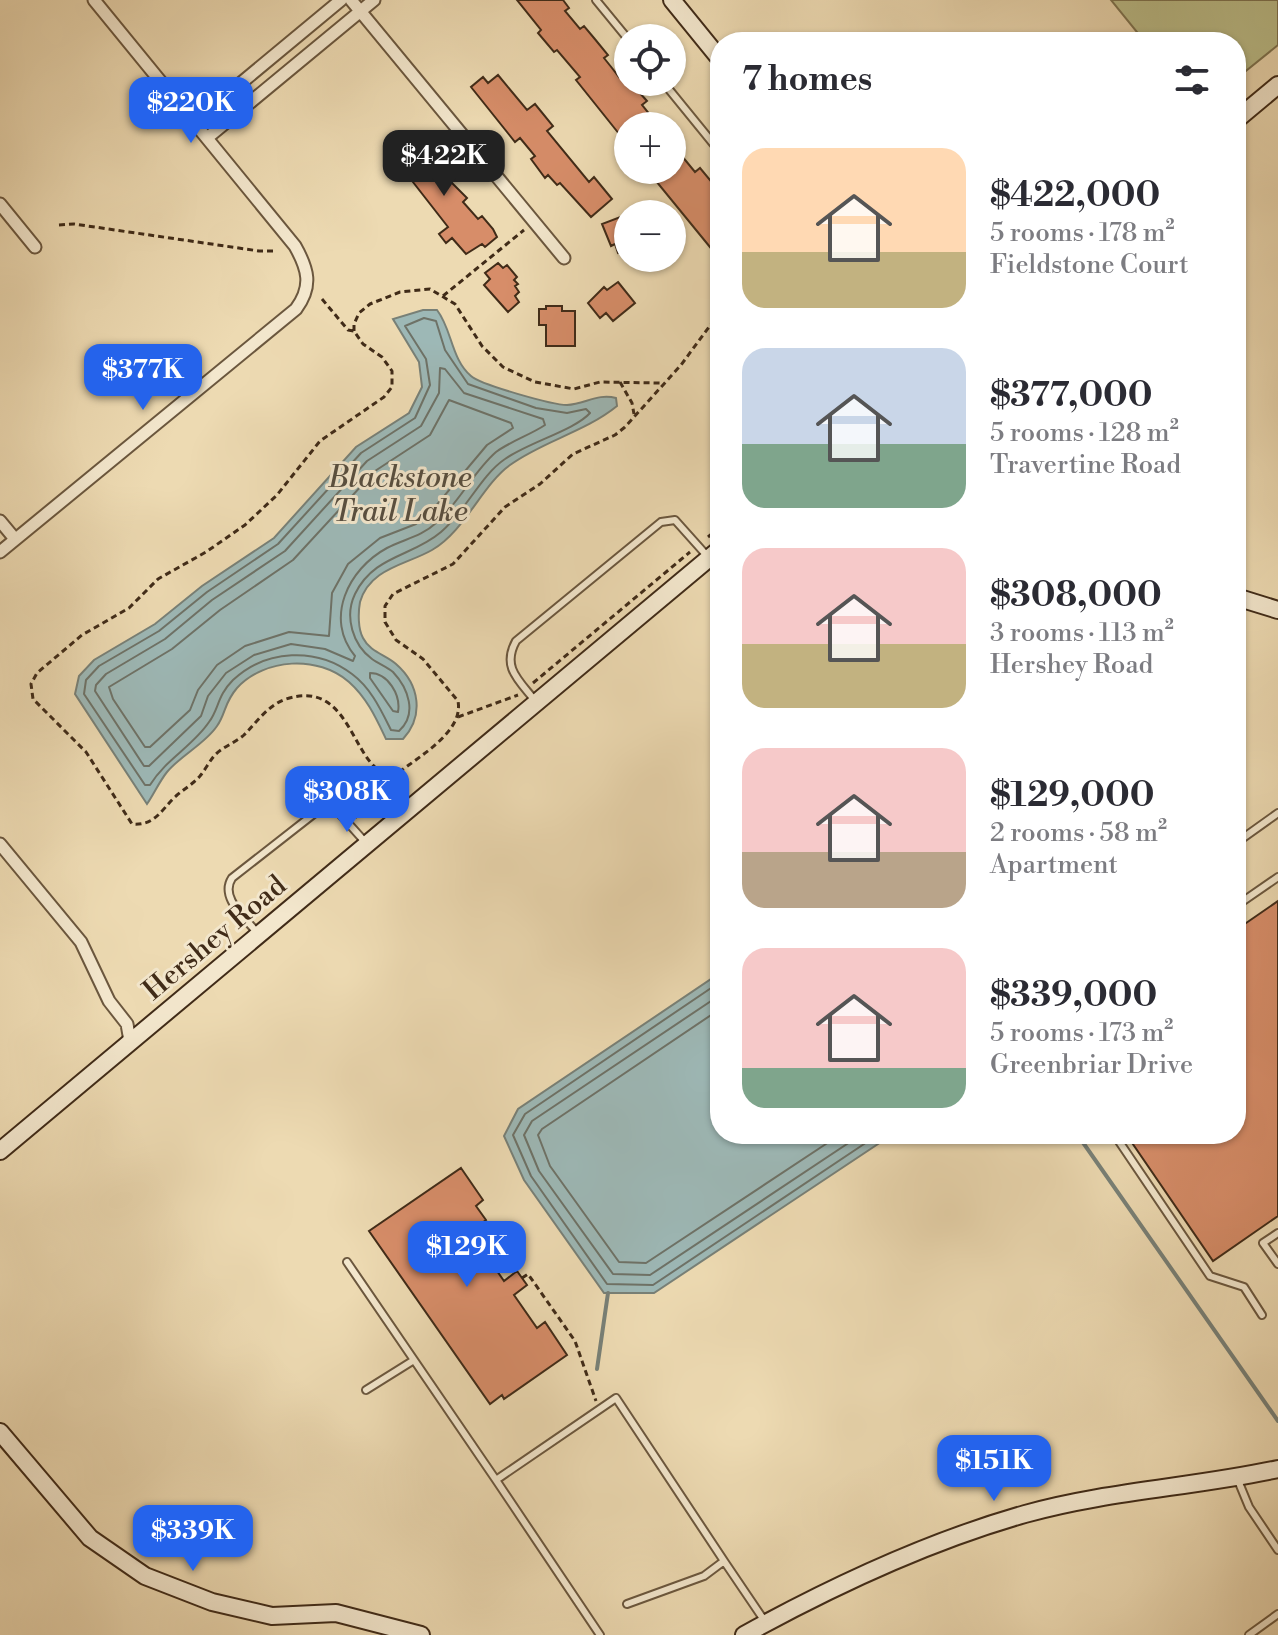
<!DOCTYPE html>
<meta charset="utf-8">
<style>
body{margin:0;font-family:"Libre Bodoni",serif;background:#f7f7f7;color:#2b2b33;height:100vh;display:flex;flex-direction:column;font-size:30px;white-space:nowrap}
*{box-sizing:border-box;margin:0}
p{font-size:26px;color:#7c7c81}
.icon{flex:none;width:44px;height:44px;fill:none;stroke:currentColor;stroke-width:2;stroke-linecap:round;stroke-linejoin:round}
.map{position:relative;flex:1;overflow:hidden}
.side{position:absolute;left:710px;top:32px;width:536px;height:1112px;display:flex;flex-direction:column;background:#fff;border-radius:32px;box-shadow:0 2px 6px #0004}
.side>*{flex:none}
.tools{position:absolute;left:614px;top:24px;display:grid;gap:16px}
.tools a{display:grid;place-items:center;width:72px;height:72px;border-radius:50%;background:#fff;box-shadow:0 2px 6px #0004;font-size:40px}
.price{position:absolute;translate:-50% -68px;padding:0 18px;border-radius:16px;background:#2563eb;color:#fff;font-size:26px;line-height:52px;filter:drop-shadow(0 2px 4px #0008)}
.price::after{content:'';position:absolute;left:50%;top:48px;width:24px;height:18px;margin-left:-12px;background:inherit;clip-path:polygon(0 0,100% 0,50% 100%)}
.price.selected{background:#222;color:#fff}
ul{padding:0;list-style:none}
li{display:flex;align-items:center;gap:24px;height:200px;padding:0 32px}
li span{display:grid;place-items:center;flex:none;width:224px;height:160px;border-radius:24px;color:#555}
li>.icon{margin-inline-start:auto}
span .icon{width:96px;height:96px;fill:#fffc;stroke-width:1}
li b{font-size:34px}
h2{display:flex;justify-content:space-between;align-items:center;height:96px;padding:0 32px;font-size:34px}
.map>svg:first-child{display:block}
</style>
<div class="map">
<svg width="1278" height="1635" viewBox="0 0 1278 1635">
<rect width="100%" height="100%" fill="#eddab2"/>
<filter id="stains"><feTurbulence type="fractalNoise" baseFrequency=".0025" numOctaves="4"/><feColorMatrix values="0 0 0 0 .2 0 0 0 0 .09 0 0 0 0 .02 0 0 0 .5 -.17"/></filter>
<radialGradient id="worn" r=".72"><stop offset=".6" stop-color="#630" stop-opacity="0"/><stop offset="1" stop-color="#630" stop-opacity=".3"/></radialGradient>
<!-- green -->
<path fill="#bbbe8a" stroke="#7e7451" stroke-width="2" d="M1111,0H1278V45L1236,79V42H1145Z"/>
<!-- water -->
<path fill="#9db8b6" stroke="#788077" stroke-width="2" d="M423,310H437C452,329 451,359 471,376C481,385 553,405 567,405C585,404 598,393 616,398L617,406C585,432 543,441 510,465C482,485 465,531 432,550C406,565 370,568 360,602C358,613 358,629 363,638C370,652 386,655 396,664C420,685 424,716 403,739H386C376,718 367,698 349,682C318,655 265,658 237,688C224,703 226,713 217,726C205,744 181,755 167,772C159,782 154,794 147,804L75,694L79,676L94,660L155,624L202,586L274,538L356,447L409,413L422,387L419,362L393,319Z
M720,973V1134H893L654,1293H604L524,1180L504,1136L518,1109Z"/>
<g fill="none" stroke-linecap="round" stroke-linejoin="round">
<!-- shore -->
<path stroke="#6e7267" stroke-width="2" d="M424,318L436,321L445,350L468,384L536,408L567,413L586,409L590,413C575,430 527,443 505,459C481,475 465,512 441,532C412,557 374,555 355,594C344,617 353,645 372,659C379,664 387,667 393,672C408,688 418,714 399,731L391,730C381,710 371,688 352,674C317,647 266,649 233,680C217,696 219,709 209,722C193,746 166,759 150,785H145L84,694L86,680L99,666L159,631L207,592L278,544L361,453L415,418L430,385L426,359L405,326Z
M440,368L445,369L464,393L543,419L545,425C530,435 511,441 496,452C473,472 459,503 436,523C421,537 404,539 387,548C348,569 324,619 355,656L353,661L325,649L291,644L254,655L226,673L208,696L201,716L149,766H144L95,691L96,685L106,674L165,639L212,600L285,551L367,461L421,426L439,393Z
M449,400L511,423L513,428L487,445L429,514L416,524L380,538L348,564L332,593L329,636L289,632L245,646L217,665L198,690L190,710L150,747H145L113,699L109,687L172,649L220,610L293,560L375,471L430,435Z
M370,673C388,673 401,695 398,712L393,711L370,678Z
M720,982L525,1114L513,1135L531,1176L607,1284L653,1285L879,1134
M720,995L532,1121L524,1135L539,1171L613,1274L650,1275L862,1134
M720,1009L542,1129L538,1135L550,1166L619,1262L646,1263L841,1134"/>
<!-- stream -->
<path stroke="#788077" stroke-width="4" d="M1077,1134L1278,1421
M597,1369L608,1293"/>
</g>
<!-- building -->
<path fill="#d78d69" stroke="#402b18" stroke-width="2" d="M517,0H563L569,8L565,11L580,29L584,26L594,38L608,55L604,58L612,68L619,77L623,74L647,101L642,105L659,126H628V145L576,80L580,77L557,50L554,52L538,33L541,30Z
M498,75L527,110L535,104L553,126L547,131L589,182L594,177L612,199L591,217L560,183L557,185L548,175L545,178L531,159L535,156L520,138L515,142L471,87L483,77L488,83Z
M413,134L428,151L434,165L467,198L463,202L478,219L482,216L493,229L497,237L485,247L482,244L466,254L452,238L446,243L439,234L448,227L395,159L405,151L400,144Z
M672,144L695,172L700,168L720,192V247L714,252L647,170H672Z
M623,216L626,223L628,222V249L618,253L615,244L611,246L602,224Z
M498,263L503,268L507,265L517,277L514,280L518,284L515,286L519,292L515,296L519,302L508,312L484,285L490,279L485,273Z
M618,282L635,303L613,321L606,313L600,318L588,303L604,287L607,290Z
M546,306H562V311H575V346H546V325H539V309H546Z
M1278,901V1216L1213,1261L1126,1134H1236V930Z
M461,1168L483,1200L476,1206L486,1220L470,1232L504,1281L517,1271L527,1285L514,1295L537,1328L545,1322L567,1355L504,1399L502,1395L490,1404L369,1231Z"/>
<g fill="none" stroke-linecap="round" stroke-linejoin="round">
<!-- lane casing -->
<g stroke="#6b573e" stroke-width="10">
<path id="lane" d="M596,0L628,39
M663,82L720,152
M536,702C520,681 501,668 516,641L661,522L675,520L709,558
M1236,843L1278,813
M1236,906L1278,877
M258,934C246,918 219,898 232,878L324,806L331,804L366,843
M1114,1134L1210,1276L1244,1287L1262,1315
M1278,1233L1263,1243L1278,1264
M347,1262L496,1480
M366,1390L414,1360
M1237,1478L1249,1507L1278,1550
M627,1604L704,1576L724,1561L766,1623
M600,1635L496,1480L616,1398L724,1561
M1249,1635L1278,1614"/>
</g>
<!-- street casing -->
<g stroke="#6b573e" stroke-width="15">
<path id="street" d="M351,0L564,258
M194,122L341,0
M207,138L374,0
M0,204L35,247
M0,521L15,539
M0,552L296,309C313,286 308,269 295,246L94,0
M0,844L81,942L109,1001L127,1024L130,1041"/>
</g>
<!-- secondary casing -->
<g stroke="#402b18" stroke-width="20">
<path id="secondary" d="M672,0L720,59
M1236,120L1278,85
M1236,597L1278,610
M0,1151L720,549
M0,1432L90,1538L145,1576L212,1602L272,1616L336,1613L421,1635
M744,1635C833,1586 926,1542 1025,1514C1107,1491 1195,1487 1278,1469"/>
</g>
<!-- path -->
<path stroke="#402b18" stroke-width="3" stroke-dasharray="6 4" stroke-linecap="butt" d="M59,225L74,224L259,251H276
M443,296L524,230
M322,299L348,330L354,331L363,344L382,357L392,371V387L384,397L320,441L277,495L245,525L206,552L158,579L129,608L82,635L37,673L31,684L33,699L86,752L132,824C155,826 161,810 176,796C184,789 193,784 200,776C205,770 209,762 214,756C222,747 235,743 244,735C257,722 268,705 286,699C357,676 351,781 397,774C419,756 464,732 458,701L423,659L396,640L385,622V606L393,594L453,564L505,507L540,484L573,454L615,435L625,427L681,365L720,312
M354,331V324L359,313L370,304L400,292L430,289L455,304L482,346L503,367L535,382L574,389L600,382L661,383
M620,382L632,403L634,414
M708,537L720,527
M533,683L690,552
M458,717L518,695
M355,818L364,801L396,775
M522,1278L528,1274L575,1341L596,1401"/>
<!-- lane -->
<use href="#lane" stroke="#f3e7cd" stroke-width="6"/>
<!-- street -->
<use href="#street" stroke="#f3e7cd" stroke-width="11"/>
<!-- secondary -->
<use href="#secondary" stroke="#f3e7cd" stroke-width="16"/>
</g>
<g text-anchor="middle" stroke-width="6" stroke-linejoin="round" paint-order="stroke">
<!-- street labels -->
<g font-size="28" fill="#402b18" stroke="#f3e7cd">
<text transform="translate(214 937) rotate(-40)" y="10">Hershey Road</text>
</g>
<!-- water labels -->
<g font-size="30" font-style="italic" fill="#574e40" stroke="#f3e7cd">
<text x="400" y="487">Blackstone<tspan x="400" dy="34">Trail Lake</tspan></text>
</g>
</g>
<rect width="100%" height="100%" filter="url(#stains)"/>
<rect width="100%" height="100%" fill="url(#worn)"/>
</svg>
<div class="tools">
<a><svg class="icon" aria-label="locate" viewBox="0 0 24 24"><circle cx="12" cy="12" r="6"/><path d="M12 2v4M12 18v4M2 12h4M18 12h4"/></svg></a>
<a>+</a>
<a>−</a>
</div>
<b class="price" style="left:191px;top:145px">$220K</b>
<b class="price selected" style="left:444px;top:198px">$422K</b>
<b class="price" style="left:143px;top:412px">$377K</b>
<b class="price" style="left:347px;top:834px">$308K</b>
<b class="price" style="left:467px;top:1289px">$129K</b>
<b class="price" style="left:994px;top:1503px">$151K</b>
<b class="price" style="left:193px;top:1573px">$339K</b>
<section class="side">
<h2>7 homes<svg class="icon" aria-label="filters" viewBox="0 0 24 24"><path d="M4 7h16M4 17h16"/><circle cx="9" cy="7" r="2"/><circle cx="15" cy="17" r="2"/></svg></h2>
<ul>
<li><span style="background:linear-gradient(#ffd9b3 65%,#c2b280 0)"><svg class="icon" aria-label="home" viewBox="0 0 24 24"><path d="M3 11l9-7 9 7M6 9v11h12V9"/></svg></span><div><b>$422,000</b><p>5 rooms · 178 m²</p><p>Fieldstone Court</p></div></li>
<li><span style="background:linear-gradient(#c9d6e8 60%,#7fa58c 0)"><svg class="icon" aria-label="home" viewBox="0 0 24 24"><path d="M3 11l9-7 9 7M6 9v11h12V9"/></svg></span><div><b>$377,000</b><p>5 rooms · 128 m²</p><p>Travertine Road</p></div></li>
<li><span style="background:linear-gradient(#f6c9c9 60%,#c2b280 0)"><svg class="icon" aria-label="home" viewBox="0 0 24 24"><path d="M3 11l9-7 9 7M6 9v11h12V9"/></svg></span><div><b>$308,000</b><p>3 rooms · 113 m²</p><p>Hershey Road</p></div></li>
<li><span style="background:linear-gradient(#f6c9c9 65%,#b9a48a 0)"><svg class="icon" aria-label="home" viewBox="0 0 24 24"><path d="M3 11l9-7 9 7M6 9v11h12V9"/></svg></span><div><b>$129,000</b><p>2 rooms · 58 m²</p><p>Apartment</p></div></li>
<li><span style="background:linear-gradient(#f6c9c9 75%,#7fa58c 0)"><svg class="icon" aria-label="home" viewBox="0 0 24 24"><path d="M3 11l9-7 9 7M6 9v11h12V9"/></svg></span><div><b>$339,000</b><p>5 rooms · 173 m²</p><p>Greenbriar Drive</p></div></li>
</ul>
</section>
</div>
